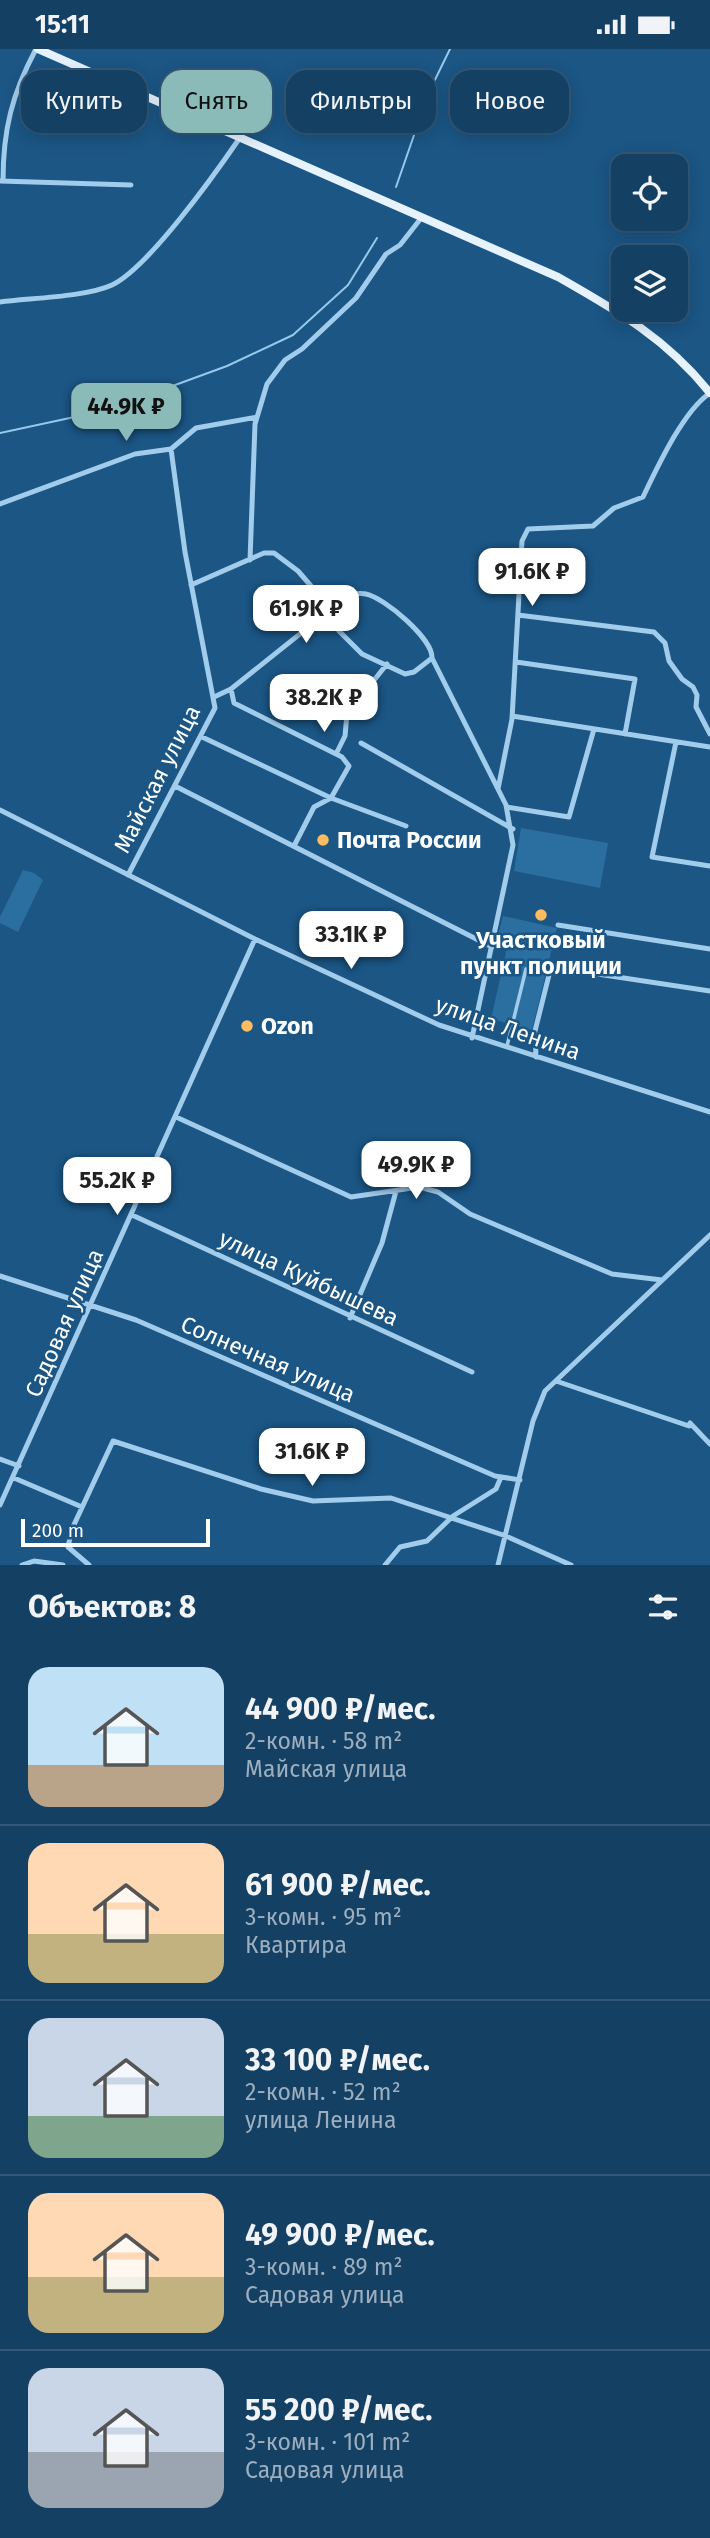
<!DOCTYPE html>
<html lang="ru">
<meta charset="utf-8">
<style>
body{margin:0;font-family:"Fira Sans",sans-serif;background:#214b6d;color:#f1f3f6;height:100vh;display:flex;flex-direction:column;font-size:26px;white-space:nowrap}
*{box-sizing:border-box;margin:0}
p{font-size:23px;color:#9dafbf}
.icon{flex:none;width:38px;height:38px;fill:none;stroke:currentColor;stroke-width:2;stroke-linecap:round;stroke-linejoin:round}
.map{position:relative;height:1516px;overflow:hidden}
.drawer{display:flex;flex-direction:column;background:#144064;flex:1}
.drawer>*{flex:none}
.hud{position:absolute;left:21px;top:21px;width:668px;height:63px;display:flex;gap:14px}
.controls{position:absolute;left:611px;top:105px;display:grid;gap:14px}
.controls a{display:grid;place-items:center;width:77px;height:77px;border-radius:14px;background:#144064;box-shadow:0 4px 18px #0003,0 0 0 2px #335978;font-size:35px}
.scale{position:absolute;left:21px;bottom:18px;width:189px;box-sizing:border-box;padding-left:7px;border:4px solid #fff;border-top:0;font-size:19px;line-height:24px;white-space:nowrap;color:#fff;-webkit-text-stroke:5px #1b5685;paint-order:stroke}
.price{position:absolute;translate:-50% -60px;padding:0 16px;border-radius:14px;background:#fff;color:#222;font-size:23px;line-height:46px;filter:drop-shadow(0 2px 4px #0008)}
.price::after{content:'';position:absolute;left:50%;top:42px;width:21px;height:16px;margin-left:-10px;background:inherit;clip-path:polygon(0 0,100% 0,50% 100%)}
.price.active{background:#8bbbb9;color:#111}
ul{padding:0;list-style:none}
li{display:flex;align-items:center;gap:21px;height:175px;padding:0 28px}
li+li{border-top:2px solid #335978}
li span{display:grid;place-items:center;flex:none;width:196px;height:140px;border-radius:21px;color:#555}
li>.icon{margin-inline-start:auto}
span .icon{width:84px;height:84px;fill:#fffc;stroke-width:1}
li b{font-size:30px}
h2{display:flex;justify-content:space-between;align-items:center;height:84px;padding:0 28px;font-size:30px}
.chip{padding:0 24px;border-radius:21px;background:#144064;box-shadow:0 4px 18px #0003,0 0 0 2px #335978;font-size:24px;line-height:63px}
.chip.active{background:#8bbbb9;color:#111}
.status{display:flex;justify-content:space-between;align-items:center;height:49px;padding:0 35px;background:#144064;direction:ltr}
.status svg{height:19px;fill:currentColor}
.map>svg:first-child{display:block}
</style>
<div class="status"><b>15:11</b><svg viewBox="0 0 49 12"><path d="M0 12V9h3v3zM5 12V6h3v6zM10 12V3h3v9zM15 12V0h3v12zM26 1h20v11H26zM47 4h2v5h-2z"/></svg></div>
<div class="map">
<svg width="710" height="1516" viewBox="0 0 710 1516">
<rect width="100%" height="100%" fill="#1b5685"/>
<!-- green -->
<path fill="#2b6fa1" d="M521,779L608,794L600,839L514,822Z
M23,821L34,824L43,831L18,883L0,874V868Z
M503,867L557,879L532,981L491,970L509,890L498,886Z"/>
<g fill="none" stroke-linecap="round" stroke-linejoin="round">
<!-- stream -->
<path stroke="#95c9ed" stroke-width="2" d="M396,138L429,43L450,0
M0,384L107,361L227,317L293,286L348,236L377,189"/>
<!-- pedestrian -->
<path stroke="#a2cceb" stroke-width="3.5" d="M507,997L526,920"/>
<!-- minor -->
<path stroke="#a2cceb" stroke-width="5" d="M0,132L131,136
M3,132C3,81 12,45 36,0
M0,253C30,249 86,248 112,236C148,219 215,125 239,90
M0,455L135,405L171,400L196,379L257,368
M250,511L255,375L267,335L285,311L302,300L356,249L386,205L400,196L422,168
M191,536L264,504H274L298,522L318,545L339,582L362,605L405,625L414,623L432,609
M518,566L654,583L665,594L669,612L682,630L693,638L697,646L696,658L710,685
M516,613L635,630L625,685
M231,640L234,654L342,708L349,717L331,749L314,758L294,797
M214,648L231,640L350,545C355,545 361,544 366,545C385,549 433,590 432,609L506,756L513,796L472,989
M512,667L710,698
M202,688L331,749L406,777
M676,693L652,808L710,817
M361,694L513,780
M336,705L345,687L347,665L387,615
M175,737L492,898
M498,740L512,670L522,492L528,480L593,477L614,459L643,448C657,419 683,362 710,344
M507,758L569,768L594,680
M0,761L255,890L439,976L710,1063
M128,826L215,659L185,503L171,400
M558,876L710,900
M536,1008L535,982L551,918L710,942
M176,1068L351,1148L419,1138L438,1143L470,1165L612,1225L662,1231
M132,1166L472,1323
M0,1227L136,1271L495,1427L520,1431
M350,1269L382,1194L396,1142
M556,1332L689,1377
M690,1374L710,1395
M0,1410L19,1417
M14,1429L82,1458
M0,1456L255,890
M22,1516L34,1512L63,1516
M89,1516L68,1498L72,1480L113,1392L261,1440L313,1452L391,1449L506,1487L571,1516
M385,1516L400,1498L427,1492L453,1467L496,1440L501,1428
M498,1516L533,1372L545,1342L710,1186"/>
<!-- primary -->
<path stroke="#e6f3ff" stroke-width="8" d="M38,0L558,228C618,262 667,290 710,344"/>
</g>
<!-- markers -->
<g fill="#fcbc5f" stroke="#1b5685" stroke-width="2.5">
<circle cx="323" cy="791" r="7"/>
<circle cx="541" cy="866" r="7"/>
<circle cx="247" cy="977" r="7"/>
</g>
<g text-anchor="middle" stroke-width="5" stroke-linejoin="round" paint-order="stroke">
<!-- street labels -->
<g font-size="23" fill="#fff" stroke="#1b5685">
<text transform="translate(157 730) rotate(-63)" y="8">Майская улица</text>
<text transform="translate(508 979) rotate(19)" y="8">улица Ленина</text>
<text transform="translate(309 1229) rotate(25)" y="8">улица Куйбышева</text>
<text transform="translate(64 1274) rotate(-66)" y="8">Садовая улица</text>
<text transform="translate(268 1310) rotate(23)" y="8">Солнечная улица</text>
</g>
<!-- poi labels -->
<g font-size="23" font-weight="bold" fill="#fff" stroke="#1b5685" text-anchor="start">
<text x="337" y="799">Почта России</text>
<text x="541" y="899" text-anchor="middle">Участковый<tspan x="541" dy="26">пункт полиции</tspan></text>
<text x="261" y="985">Ozon</text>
</g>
</g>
</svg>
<div class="controls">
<a><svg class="icon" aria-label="locate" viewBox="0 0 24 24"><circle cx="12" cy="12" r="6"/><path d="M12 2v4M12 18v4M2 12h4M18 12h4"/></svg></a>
<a><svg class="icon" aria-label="layers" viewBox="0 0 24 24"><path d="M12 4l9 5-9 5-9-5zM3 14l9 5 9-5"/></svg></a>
</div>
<div class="scale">200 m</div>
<b class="price active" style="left:126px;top:394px">44.9K ₽</b>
<b class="price" style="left:532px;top:559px">91.6K ₽</b>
<b class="price" style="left:306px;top:596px">61.9K ₽</b>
<b class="price" style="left:324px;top:685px">38.2K ₽</b>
<b class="price" style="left:351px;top:922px">33.1K ₽</b>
<b class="price" style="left:416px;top:1152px">49.9K ₽</b>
<b class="price" style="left:117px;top:1168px">55.2K ₽</b>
<b class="price" style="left:312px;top:1439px">31.6K ₽</b>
<div class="hud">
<a class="chip">Купить</a>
<a class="chip active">Снять</a>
<a class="chip">Фильтры</a>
<a class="chip">Новое</a>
</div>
</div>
<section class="drawer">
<h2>Объектов: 8<svg class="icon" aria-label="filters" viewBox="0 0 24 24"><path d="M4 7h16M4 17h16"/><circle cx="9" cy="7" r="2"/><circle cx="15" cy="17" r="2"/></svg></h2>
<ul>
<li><span style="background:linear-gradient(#bfe0f5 70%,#b9a48a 0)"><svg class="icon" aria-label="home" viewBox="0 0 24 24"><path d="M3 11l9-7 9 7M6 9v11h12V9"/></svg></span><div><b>44 900 ₽/мес.</b><p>2-комн. · 58 m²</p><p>Майская улица</p></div></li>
<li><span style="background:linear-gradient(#ffd9b3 65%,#c2b280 0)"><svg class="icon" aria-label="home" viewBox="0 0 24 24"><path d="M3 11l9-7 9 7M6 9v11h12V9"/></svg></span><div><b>61 900 ₽/мес.</b><p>3-комн. · 95 m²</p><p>Квартира</p></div></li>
<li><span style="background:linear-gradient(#c9d6e8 70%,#7fa58c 0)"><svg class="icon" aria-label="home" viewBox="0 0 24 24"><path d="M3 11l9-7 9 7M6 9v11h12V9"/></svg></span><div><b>33 100 ₽/мес.</b><p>2-комн. · 52 m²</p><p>улица Ленина</p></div></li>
<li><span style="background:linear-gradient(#ffd9b3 60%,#c2b280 0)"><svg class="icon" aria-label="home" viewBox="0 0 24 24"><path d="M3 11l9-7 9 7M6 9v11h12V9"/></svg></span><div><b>49 900 ₽/мес.</b><p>3-комн. · 89 m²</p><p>Садовая улица</p></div></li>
<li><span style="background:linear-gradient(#c9d6e8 60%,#9aa5b1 0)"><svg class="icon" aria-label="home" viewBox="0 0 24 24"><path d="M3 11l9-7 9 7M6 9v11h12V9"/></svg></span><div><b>55 200 ₽/мес.</b><p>3-комн. · 101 m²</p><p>Садовая улица</p></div></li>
</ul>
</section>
